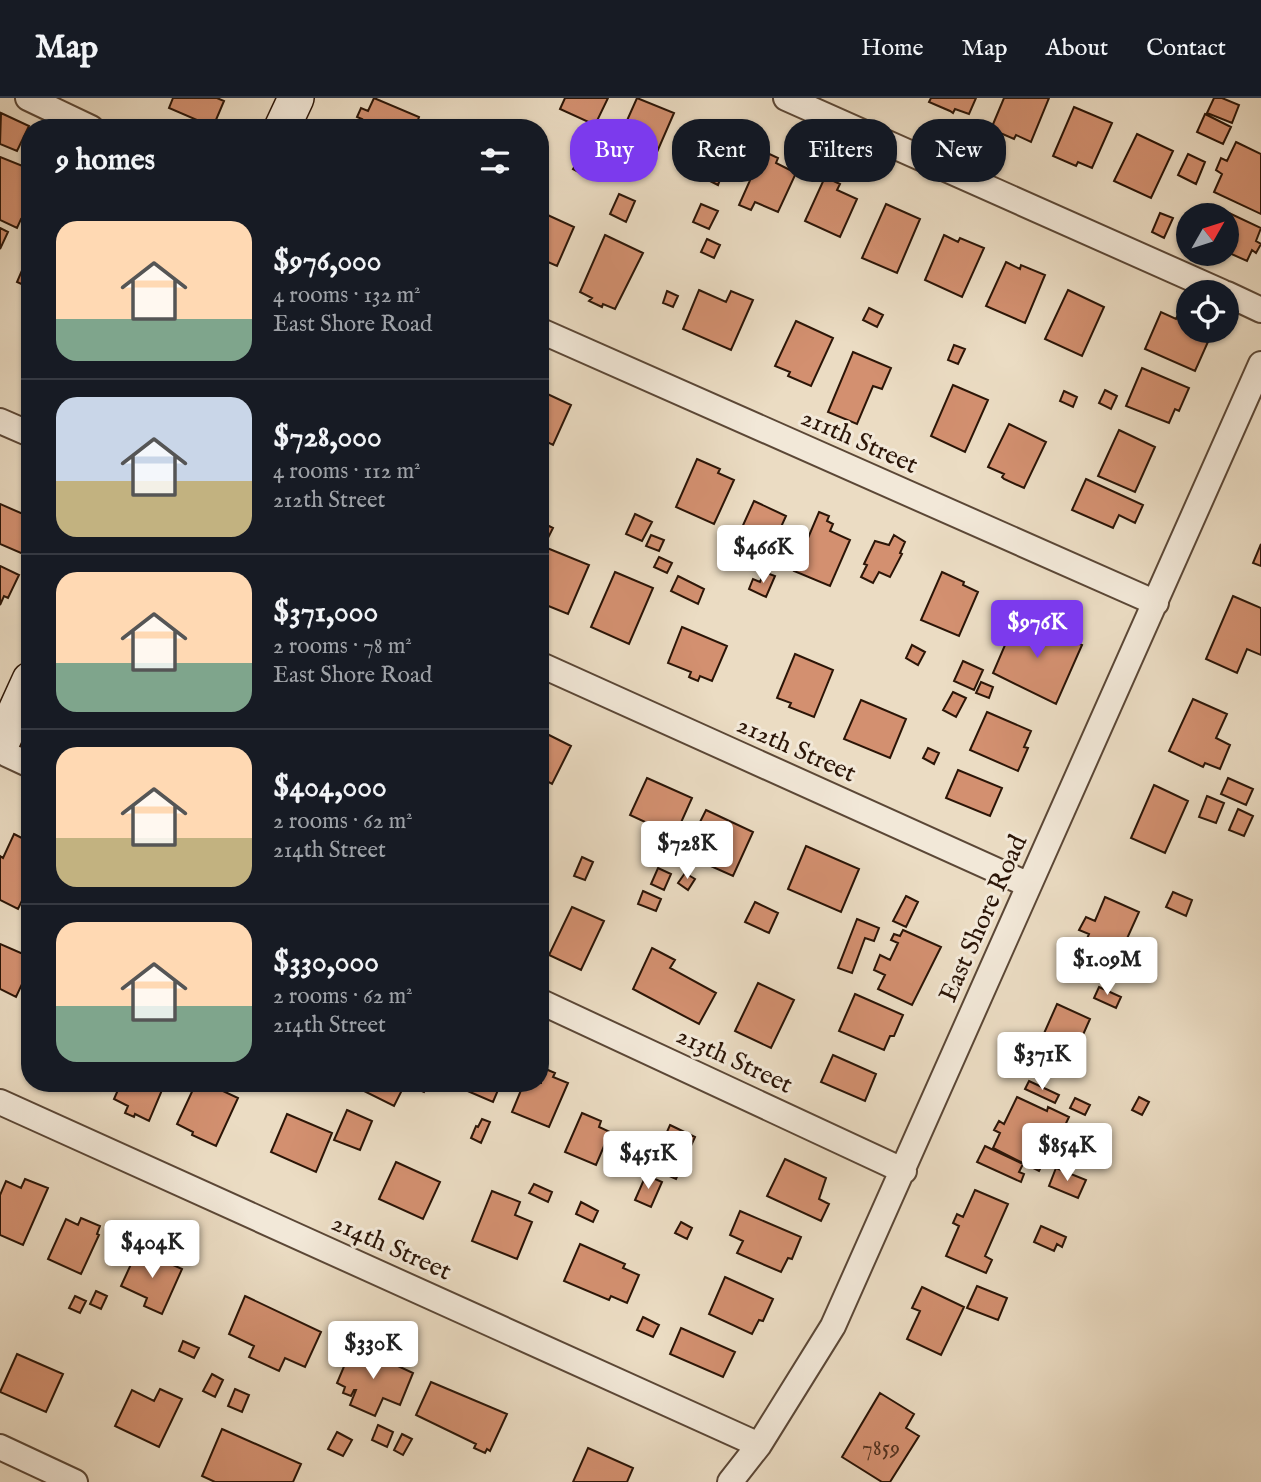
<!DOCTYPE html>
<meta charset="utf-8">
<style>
body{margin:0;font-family:"IM FELL English",serif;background:#20242c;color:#f1f3f6;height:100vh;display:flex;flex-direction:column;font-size:26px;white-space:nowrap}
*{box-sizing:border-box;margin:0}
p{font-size:23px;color:#9ea1a6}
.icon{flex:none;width:38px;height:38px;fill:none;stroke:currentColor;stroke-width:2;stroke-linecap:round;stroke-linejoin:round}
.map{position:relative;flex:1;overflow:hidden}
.details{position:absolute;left:21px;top:21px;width:528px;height:973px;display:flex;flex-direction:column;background:#171b24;border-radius:28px;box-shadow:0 2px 5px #0004}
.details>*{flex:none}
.top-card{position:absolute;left:570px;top:21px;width:584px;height:63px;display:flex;gap:14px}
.needle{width:46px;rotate:51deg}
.controls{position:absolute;left:1176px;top:105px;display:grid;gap:14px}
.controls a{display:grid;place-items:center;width:63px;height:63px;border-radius:50%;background:#171b24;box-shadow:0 2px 5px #0004;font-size:35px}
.price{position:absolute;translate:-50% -60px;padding:0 16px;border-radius:7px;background:#fff;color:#222;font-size:23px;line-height:46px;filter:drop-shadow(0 2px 4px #0008)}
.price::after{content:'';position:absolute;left:50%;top:42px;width:21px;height:16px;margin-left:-10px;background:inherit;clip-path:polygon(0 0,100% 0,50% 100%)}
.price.selected{background:#7c3aed;color:#fff}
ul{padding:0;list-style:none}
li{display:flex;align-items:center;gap:21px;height:175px;padding:0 35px}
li+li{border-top:2px solid #363941}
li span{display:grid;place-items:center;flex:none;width:196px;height:140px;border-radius:21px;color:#555}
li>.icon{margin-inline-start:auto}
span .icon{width:84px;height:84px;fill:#fffc;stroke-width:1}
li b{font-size:30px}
h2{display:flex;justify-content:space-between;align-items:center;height:84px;padding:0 35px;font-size:30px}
.chip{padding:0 24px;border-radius:28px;background:#171b24;box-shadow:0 2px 5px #0004;font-size:24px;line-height:63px}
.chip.selected{background:#7c3aed;color:#fff}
header{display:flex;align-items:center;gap:42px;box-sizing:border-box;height:98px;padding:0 35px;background:#171b24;border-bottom:2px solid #363941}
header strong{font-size:33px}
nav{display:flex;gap:38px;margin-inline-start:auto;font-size:24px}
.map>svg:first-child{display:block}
</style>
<header>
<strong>Map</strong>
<nav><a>Home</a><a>Map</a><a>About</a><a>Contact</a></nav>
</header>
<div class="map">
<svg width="1261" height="1384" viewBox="0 0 1261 1384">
<rect width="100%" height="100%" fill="#ebdcc3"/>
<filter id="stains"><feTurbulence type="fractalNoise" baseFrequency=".00286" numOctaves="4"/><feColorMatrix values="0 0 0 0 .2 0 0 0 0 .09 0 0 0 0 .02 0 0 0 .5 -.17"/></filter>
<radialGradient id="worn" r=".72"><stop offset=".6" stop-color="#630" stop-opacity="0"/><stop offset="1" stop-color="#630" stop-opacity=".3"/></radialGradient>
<!-- building -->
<path fill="#d39070" stroke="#2b1507" stroke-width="2" d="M173,0H217L224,3L213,29L169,10Z
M374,0L419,19L415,30H357L362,21L357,19L361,10L368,13Z
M565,0H608L595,27L560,11Z
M637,0L674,15L654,61L617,45Z
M931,0H976L969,16L955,11L953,15L950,13L929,4Z
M1004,0H1049L1031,44L1016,37L1014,41L991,31Z
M1214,0H1222L1239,7L1232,25L1207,15Z
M1074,9L1112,25L1092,70L1078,64L1076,68L1053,58Z
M1,15L29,28L17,53L0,46Z
M1205,16L1231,29L1223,46L1197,34Z
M698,31L737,45L732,56L730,55L718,87L682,69Z
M1137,36L1173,53L1151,100L1114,83Z
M1236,44L1261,56V116L1214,94L1222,76L1216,72L1221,60L1227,63Z
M763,53L778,60L776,65L796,75L778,114L755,104L751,112L739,107Z
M1188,56L1205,64L1196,86L1178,77Z
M0,59L30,71V125L21,121L17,130L0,122Z
M579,61L590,67L584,77L573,71Z
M825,79L840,86L837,92L857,101L840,139L805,123Z
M619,96L635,103L626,124L610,116Z
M701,106L718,113L709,131L693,124Z
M886,106L920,121L897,175L862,160Z
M1212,107L1261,130L1256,143L1261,146L1256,155L1252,152L1247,163L1227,154V117H1207Z
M541,114L574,129L557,168L541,161Z
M1160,115L1173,120L1164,140L1152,134Z
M0,130L8,134L0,151Z
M605,137L643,155L615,211L603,206L602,209L589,203L592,200L580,194Z
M944,137L958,144L960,140L984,150L962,199L925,182Z
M707,141L720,147L714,160L701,154Z
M1006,164L1020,171L1021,167L1045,177L1025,225L986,208Z
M23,170L30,173L28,189L17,184Z
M699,192L726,204L731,193L753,202L731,252L683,231Z
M1068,192L1104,209L1082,258L1045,241Z
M667,193L678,198L673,209L663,205Z
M869,210L883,217L877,229L863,222Z
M1181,211L1188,214V233H1201L1211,237L1195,273L1145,251L1161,214L1176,221Z
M796,223L833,240L811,288L788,278L790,274L775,268Z
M954,247L965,251L958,266L948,262Z
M853,254L891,270L882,291L873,288L857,326L828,314Z
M1142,270L1189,290L1179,313L1175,311L1169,325L1126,308Z
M953,287L988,302L965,354L931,338Z
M1105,292L1117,298L1111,311L1099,305Z
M541,293L571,307L553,347L541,341Z
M1064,293L1077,299L1073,309L1060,303Z
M1009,326L1046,344L1024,390L1004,381L1002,379L1004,376L988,369Z
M1119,332L1155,349L1135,394L1098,378Z
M697,361L720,371L718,375L734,382L714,426L676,409Z
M1086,381L1143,407L1135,425L1119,417L1113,430L1072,412Z
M754,403L786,418L762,471L730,456Z
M0,406L30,419L28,458L0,446Z
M819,414L829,418L827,423L833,426L830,433L850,442L830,488L794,473Z
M635,416L652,424L642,443L626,436Z
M543,425L553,430L547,442L541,439Z
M651,437L664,442L659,453L646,448Z
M894,437L905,444L900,455L902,456L890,479L879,474L873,485L861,479L867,467L864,466L875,443L889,447Z
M1261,446V468L1253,465Z
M547,450L589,467L568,516L541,505V466Z
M659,459L672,465L667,475L654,469Z
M0,468L19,477L8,500L4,498L0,507Z
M615,474L653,490L629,546L591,529Z
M764,474L775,478L766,499L749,491L753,481L760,484Z
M942,474L964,484L963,487L978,494L959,538L921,522Z
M678,478L704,491L698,506L671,493Z
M1233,498L1261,510V557L1247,551L1237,575L1206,561Z
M1017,519L1082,547L1056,606L993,575Z
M682,529L727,548L712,583L700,578L698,583L691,580L689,579L691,574L668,565Z
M912,547L925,554L918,567L906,560Z
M795,556L833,572L814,619L789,609L791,605L777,600Z
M963,563L983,572L974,592L954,583Z
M981,584L993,589L989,600L976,595Z
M953,594L966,600L956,619L943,612Z
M1193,601L1227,616L1216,640L1230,647L1220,671L1205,665L1203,669L1169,653Z
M861,602L906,621L890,660L844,641Z
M987,614L1031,633L1024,649L1028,650L1018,673L970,652Z
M541,633L571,648L552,686L541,680Z
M928,650L939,655L934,666L923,660Z
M958,672L1002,690L990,718L946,700Z
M647,680L692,700L675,738L630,717Z
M1228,680L1253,691L1246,707L1221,696Z
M1154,687L1188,703L1165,755L1131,740Z
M1207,698L1224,705L1216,725L1199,719Z
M1238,711L1253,718L1244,738L1229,732Z
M706,712L753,734L733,778L695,761L697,758L689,754L692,747L701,751L708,736L697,730Z
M14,736L30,744V786L18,811L0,802V758L3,760Z
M806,748L859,771L841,814L788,791Z
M582,759L593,764L585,782L574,778Z
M658,770L671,776L664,792L651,786Z
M685,775L695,781L688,792L678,785Z
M643,793L661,801L656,813L638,806Z
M1173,794L1192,802L1186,818L1166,809Z
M906,798L918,804L906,829L893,823Z
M1105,799L1139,814L1116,865L1083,850L1089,836L1079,832L1086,819L1095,823Z
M755,804L778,815L769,835L745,824Z
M572,809L604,823L581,872L549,857Z
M857,821L879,830L874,843L865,840L852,875L838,870Z
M903,832L941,849L912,907L878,891L885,877L874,872L880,857L890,862L898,845L891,842L894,836L900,838Z
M0,846L30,859V869L16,899L0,891Z
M652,850L675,862L670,870L716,895L699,926L633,891Z
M758,885L794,902L771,950L735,933Z
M1099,889L1121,899L1116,910L1094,900Z
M855,896L903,917L894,938H890L884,952L839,933Z
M1057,906L1090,921L1067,973L1034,958Z
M833,957L876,976L865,1003L821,984Z
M541,969L555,975L553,979L568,985L549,1029L512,1014L524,985H541Z
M1029,983L1059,997L1055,1005L1025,991Z
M121,985H165L149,1023L135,1016L134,1019L125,1015L128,1008L114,1001Z
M196,985H206L238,1000L216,1048L192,1037L193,1034L177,1026Z
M367,985H428L424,994L405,986L394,1008L364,993Z
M456,985H501L493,1004L456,988Z
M1017,999L1047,1013L1048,1009L1069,1019L1052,1055L1049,1053L1039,1073L993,1050L1000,1035L994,1032L999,1023L1004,1026Z
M1139,999L1149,1004L1142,1017L1132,1012Z
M1075,1000L1090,1007L1085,1017L1070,1010Z
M347,1012L372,1023L360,1052L334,1042Z
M582,1015L601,1023L599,1029L610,1034L596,1067L565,1054Z
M287,1016L332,1035L316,1074L271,1054Z
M482,1021L490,1024L481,1045L471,1040L476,1028L478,1029Z
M670,1027L695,1039L676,1081L651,1070Z
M985,1048L1023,1066L1019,1074L1024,1076L1021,1084L977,1064Z
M785,1061L826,1080L819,1101L829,1106L821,1123L767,1098Z
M396,1064L440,1084L423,1121L379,1101Z
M1056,1070L1086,1082L1078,1100L1049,1088Z
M646,1077L662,1084L651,1109L635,1102Z
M25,1081L48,1090L23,1147L0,1137V1097L6,1083L21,1090Z
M534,1086L552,1094L548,1104L529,1095Z
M975,1092L1008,1106L985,1158L992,1162L986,1175L946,1158L959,1128L953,1125L957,1116L963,1119Z
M492,1093L520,1104L515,1117L532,1124L517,1161L472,1143Z
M581,1104L598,1113L593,1124L576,1116Z
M740,1113L801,1139L792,1161L788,1160L781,1174L737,1155L743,1143L730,1137Z
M81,1120L100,1128L97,1136L99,1137L81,1176L48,1161L66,1121L78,1127Z
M681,1124L692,1130L687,1141L675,1135Z
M1041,1128L1066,1139L1062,1149L1057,1146L1054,1153L1034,1144Z
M580,1146L625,1166L623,1170L639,1177L627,1205L611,1198L609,1202L564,1183Z
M138,1151L182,1171L162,1216L144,1208L147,1200L121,1188Z
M725,1179L773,1201L763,1223L759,1222L752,1236L709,1216Z
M977,1188L1007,1200L998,1222L967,1210Z
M922,1189L964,1209L941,1257L907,1241L920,1213L912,1210Z
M96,1193L107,1198L101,1211L90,1206Z
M75,1198L86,1203L80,1215L69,1210Z
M245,1198L321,1234L305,1269L285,1260L279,1273L249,1259L254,1248L229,1236Z
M643,1219L659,1227L653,1239L637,1232Z
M681,1230L735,1254L723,1279L670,1256Z
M183,1243L199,1250L194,1260L179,1253Z
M353,1247L413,1275L400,1307L383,1300L375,1318L350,1307L356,1292H354L351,1298L343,1295L345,1289L337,1285Z
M17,1256L63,1276L46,1314L0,1294Z
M212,1276L223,1282L215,1299L203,1293Z
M431,1284L507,1316L490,1353L487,1351L485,1355L474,1350L476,1346L416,1317Z
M160,1291L182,1301L159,1349L115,1328L132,1292L154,1303Z
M235,1291L249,1297L242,1314L228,1308Z
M880,1295L914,1316L906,1330L919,1338L890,1384H882L842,1359Z
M378,1327L393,1334L387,1349L372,1342Z
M222,1331L301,1366L293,1384H215L202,1378Z
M337,1334L352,1342L343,1358L328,1351Z
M402,1336L412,1341L403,1357L394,1352Z
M588,1350L633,1370L627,1384H573Z"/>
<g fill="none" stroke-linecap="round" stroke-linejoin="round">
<!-- street casing -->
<g stroke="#5b4736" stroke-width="28">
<path id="street" d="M28,0L91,30
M786,0L1222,194
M1227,196L1261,212
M541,233L1156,505
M0,323L30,336
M541,567L1029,787
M0,653L30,667
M541,904L904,1073
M0,1004L759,1347
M0,1349L75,1384
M730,1384L759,1347L833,1228L1261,266"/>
</g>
<!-- secondary casing -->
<g stroke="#2b1507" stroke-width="38">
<path id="secondary" d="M282,30L296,0
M0,648L30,582"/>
</g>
<!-- street -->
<use href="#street" stroke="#f2e8d8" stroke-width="24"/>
<!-- secondary -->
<use href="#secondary" stroke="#f2e8d8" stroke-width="35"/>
</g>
<g text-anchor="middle" stroke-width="6" stroke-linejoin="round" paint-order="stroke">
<!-- number labels -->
<g font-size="23" fill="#553421">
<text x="881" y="1357">7859</text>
</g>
<!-- street labels -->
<g font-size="26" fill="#2b1507" stroke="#f2e8d8">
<text transform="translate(860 342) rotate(24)" y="9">211th Street</text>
<text transform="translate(797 650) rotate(24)" y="9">212th Street</text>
<text transform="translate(982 820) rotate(-66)" y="9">East Shore Road</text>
<text transform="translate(735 961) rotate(25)" y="9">213th Street</text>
<text transform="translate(392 1148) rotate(24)" y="9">214th Street</text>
</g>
</g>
<rect width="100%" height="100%" filter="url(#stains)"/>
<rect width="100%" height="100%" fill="url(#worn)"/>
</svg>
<div class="controls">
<a><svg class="needle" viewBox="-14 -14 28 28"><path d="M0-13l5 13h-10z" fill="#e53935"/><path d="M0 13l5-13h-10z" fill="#9ea1a6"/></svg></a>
<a><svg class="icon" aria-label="locate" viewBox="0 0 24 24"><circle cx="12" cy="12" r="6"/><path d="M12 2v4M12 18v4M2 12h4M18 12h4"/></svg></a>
</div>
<b class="price" style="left:763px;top:487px">$466K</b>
<b class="price selected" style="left:1037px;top:562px">$976K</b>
<b class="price" style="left:687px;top:783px">$728K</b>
<b class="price" style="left:1107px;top:899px">$1.09M</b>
<b class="price" style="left:1042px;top:994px">$371K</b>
<b class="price" style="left:1067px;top:1085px">$854K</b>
<b class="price" style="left:648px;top:1093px">$451K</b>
<b class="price" style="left:152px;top:1182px">$404K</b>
<b class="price" style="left:373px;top:1283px">$330K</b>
<div class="top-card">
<a class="chip selected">Buy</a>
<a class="chip">Rent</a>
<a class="chip">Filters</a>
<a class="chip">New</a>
</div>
<section class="details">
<h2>9 homes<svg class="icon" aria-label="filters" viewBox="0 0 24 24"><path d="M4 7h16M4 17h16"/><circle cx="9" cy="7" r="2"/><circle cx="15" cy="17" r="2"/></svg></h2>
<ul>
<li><span style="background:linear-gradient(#ffd9b3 70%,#7fa58c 0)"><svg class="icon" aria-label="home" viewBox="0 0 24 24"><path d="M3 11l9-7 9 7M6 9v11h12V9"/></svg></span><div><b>$976,000</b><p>4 rooms · 132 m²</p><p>East Shore Road</p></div></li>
<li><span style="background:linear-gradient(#c9d6e8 60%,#c2b280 0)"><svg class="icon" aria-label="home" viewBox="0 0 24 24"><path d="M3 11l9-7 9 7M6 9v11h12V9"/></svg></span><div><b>$728,000</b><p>4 rooms · 112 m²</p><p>212th Street</p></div></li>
<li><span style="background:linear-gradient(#ffd9b3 65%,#7fa58c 0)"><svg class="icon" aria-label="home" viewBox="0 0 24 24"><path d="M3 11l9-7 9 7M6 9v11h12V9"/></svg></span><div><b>$371,000</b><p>2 rooms · 78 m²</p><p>East Shore Road</p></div></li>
<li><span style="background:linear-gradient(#ffd9b3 65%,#c2b280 0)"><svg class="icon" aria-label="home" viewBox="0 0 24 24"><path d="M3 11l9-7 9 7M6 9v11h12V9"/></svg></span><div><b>$404,000</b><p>2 rooms · 62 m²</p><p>214th Street</p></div></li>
<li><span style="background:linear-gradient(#ffd9b3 60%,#7fa58c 0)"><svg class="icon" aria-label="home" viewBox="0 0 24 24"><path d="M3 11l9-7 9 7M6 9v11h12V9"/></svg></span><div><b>$330,000</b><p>2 rooms · 62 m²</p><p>214th Street</p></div></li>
</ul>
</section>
</div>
